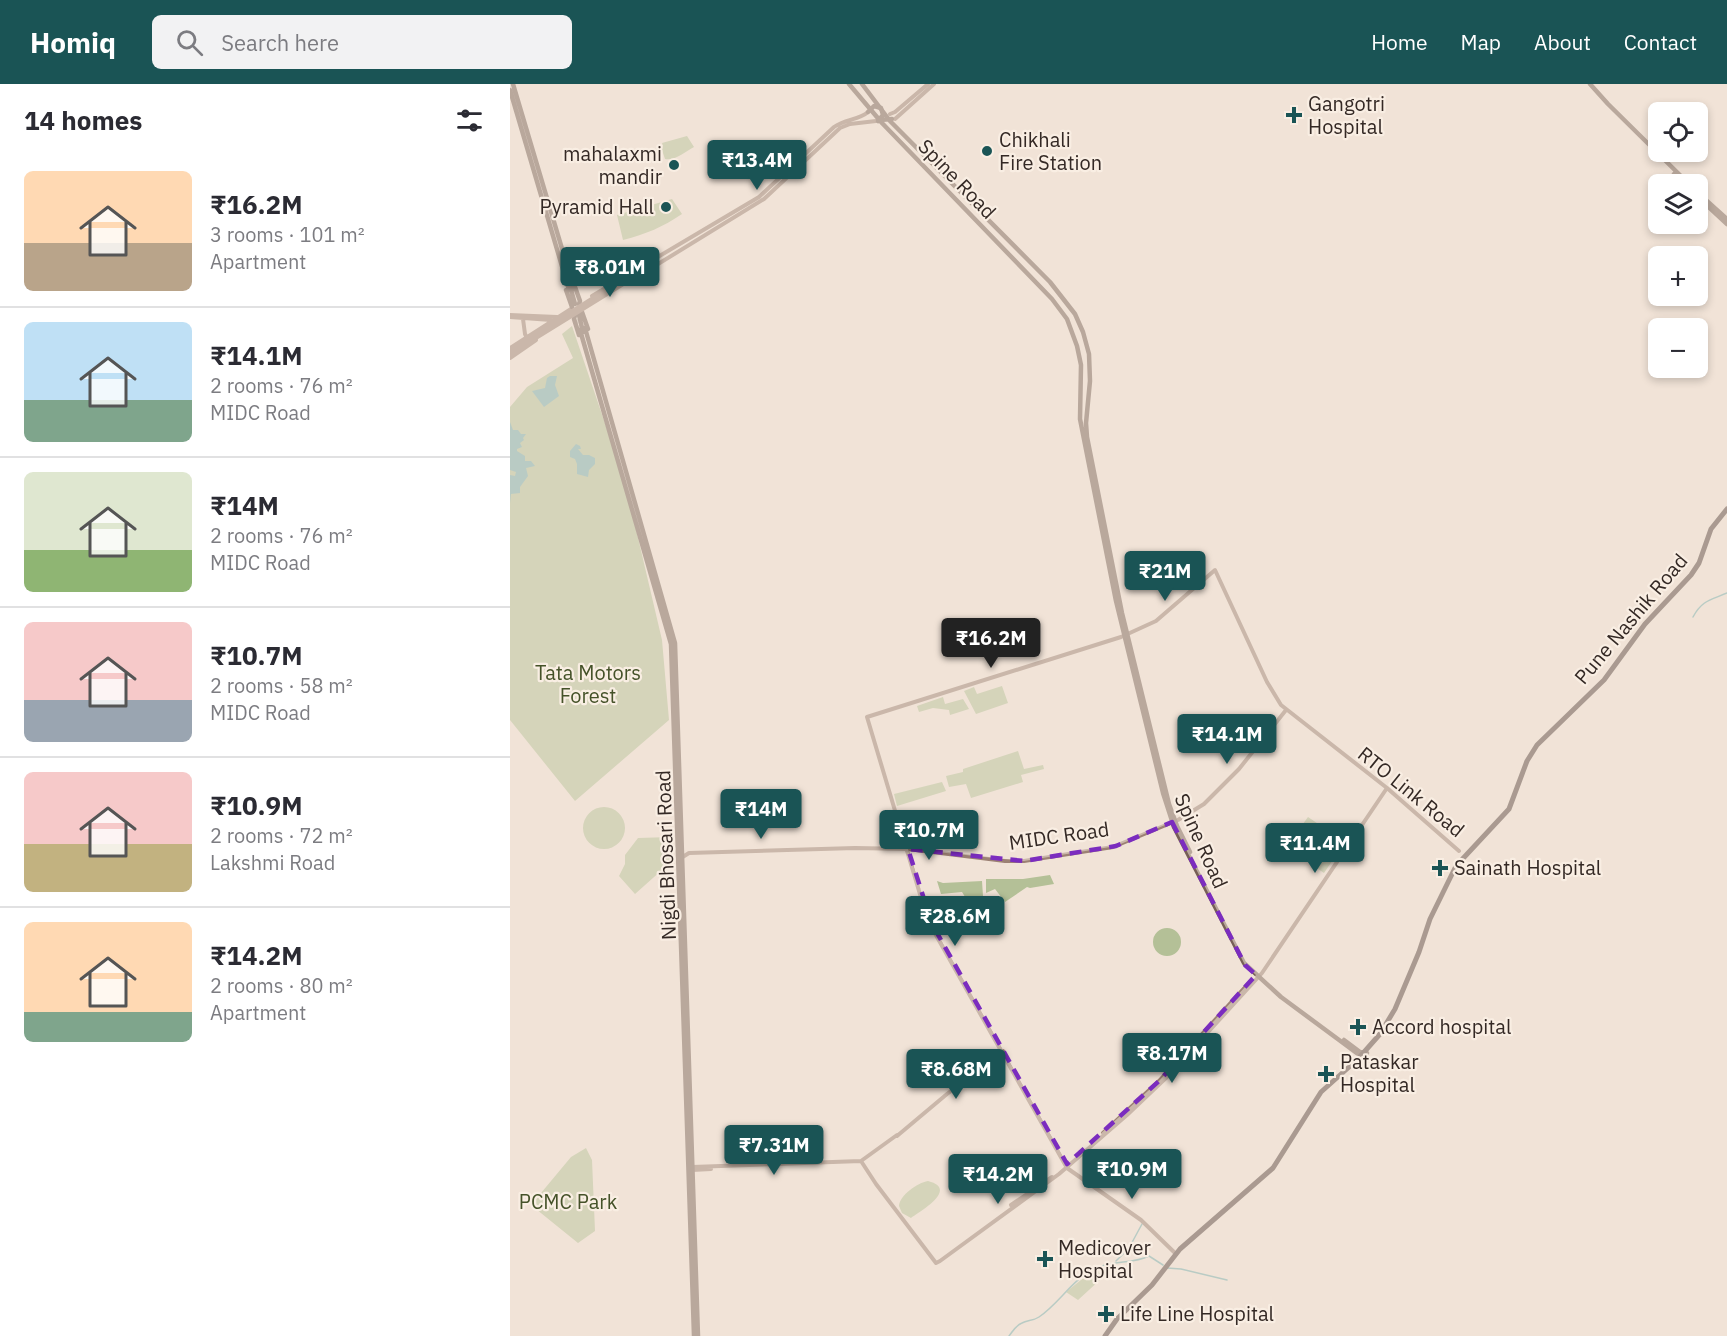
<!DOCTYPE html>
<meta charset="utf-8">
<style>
body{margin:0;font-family:"IBM Plex Sans",sans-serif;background:#f2f2f3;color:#2b2b33;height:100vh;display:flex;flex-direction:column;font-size:22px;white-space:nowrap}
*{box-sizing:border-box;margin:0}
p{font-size:20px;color:#7c7c81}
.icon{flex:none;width:33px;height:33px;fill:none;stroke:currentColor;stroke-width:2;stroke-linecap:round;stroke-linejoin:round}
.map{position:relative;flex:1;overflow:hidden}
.sheet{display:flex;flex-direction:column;background:#fff;width:510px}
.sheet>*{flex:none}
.fabs{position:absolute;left:1138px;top:18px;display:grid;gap:12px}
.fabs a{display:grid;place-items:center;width:60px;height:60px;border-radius:9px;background:#fff;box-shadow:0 3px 9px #0003;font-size:30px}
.price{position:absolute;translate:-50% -51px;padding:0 14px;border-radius:6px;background:#1a5455;color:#fff;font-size:20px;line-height:39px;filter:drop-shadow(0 2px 3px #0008)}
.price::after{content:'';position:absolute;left:50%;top:36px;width:18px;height:14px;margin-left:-9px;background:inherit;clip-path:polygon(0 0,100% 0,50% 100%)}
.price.current{background:#222;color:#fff}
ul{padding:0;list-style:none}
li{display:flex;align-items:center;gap:18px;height:150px;padding:0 24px}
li+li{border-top:2px solid #e1e1e2}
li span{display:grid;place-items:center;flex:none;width:168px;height:120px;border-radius:9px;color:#555}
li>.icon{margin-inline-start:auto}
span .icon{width:72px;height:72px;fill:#fffc;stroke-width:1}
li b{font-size:26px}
h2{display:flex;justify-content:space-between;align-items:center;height:72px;padding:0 24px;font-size:26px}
header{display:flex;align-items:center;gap:36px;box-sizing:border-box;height:84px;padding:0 30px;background:#1a5455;color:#fff}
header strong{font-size:28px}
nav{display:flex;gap:33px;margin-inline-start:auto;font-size:21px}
.search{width:420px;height:54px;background:#f2f2f3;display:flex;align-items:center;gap:15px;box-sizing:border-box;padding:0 21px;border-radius:9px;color:#7c7c81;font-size:22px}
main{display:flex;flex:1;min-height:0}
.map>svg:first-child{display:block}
</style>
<header>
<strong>Homiq</strong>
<div class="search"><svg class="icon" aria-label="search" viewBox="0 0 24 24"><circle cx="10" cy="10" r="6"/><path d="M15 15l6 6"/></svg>Search here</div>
<nav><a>Home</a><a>Map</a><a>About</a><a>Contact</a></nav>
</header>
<main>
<section class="sheet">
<h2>14 homes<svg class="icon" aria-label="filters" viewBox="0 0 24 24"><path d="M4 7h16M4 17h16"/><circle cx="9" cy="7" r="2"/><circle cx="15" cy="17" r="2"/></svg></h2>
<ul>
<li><span style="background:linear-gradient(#ffd9b3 60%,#b9a48a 0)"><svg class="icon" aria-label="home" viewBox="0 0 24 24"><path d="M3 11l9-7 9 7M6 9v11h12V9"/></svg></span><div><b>₹16.2M</b><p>3 rooms · 101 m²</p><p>Apartment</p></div></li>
<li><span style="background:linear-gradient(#bfe0f5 65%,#7fa58c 0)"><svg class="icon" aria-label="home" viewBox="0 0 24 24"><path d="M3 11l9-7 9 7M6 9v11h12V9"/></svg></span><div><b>₹14.1M</b><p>2 rooms · 76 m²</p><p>MIDC Road</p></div></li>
<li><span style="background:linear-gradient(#dfe7d0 65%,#8fb573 0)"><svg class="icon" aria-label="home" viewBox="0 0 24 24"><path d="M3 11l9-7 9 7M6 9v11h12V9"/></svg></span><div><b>₹14M</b><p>2 rooms · 76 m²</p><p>MIDC Road</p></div></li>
<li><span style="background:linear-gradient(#f6c9c9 65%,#9aa5b1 0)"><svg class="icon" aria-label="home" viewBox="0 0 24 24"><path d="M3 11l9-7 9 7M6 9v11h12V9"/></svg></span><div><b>₹10.7M</b><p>2 rooms · 58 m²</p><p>MIDC Road</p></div></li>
<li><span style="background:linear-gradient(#f6c9c9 60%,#c2b280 0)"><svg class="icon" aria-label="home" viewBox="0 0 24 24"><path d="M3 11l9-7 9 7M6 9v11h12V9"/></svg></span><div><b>₹10.9M</b><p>2 rooms · 72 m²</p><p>Lakshmi Road</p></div></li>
<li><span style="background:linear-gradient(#ffd9b3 75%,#7fa58c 0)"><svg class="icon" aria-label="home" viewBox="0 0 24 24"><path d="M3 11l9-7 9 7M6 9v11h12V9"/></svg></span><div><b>₹14.2M</b><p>2 rooms · 80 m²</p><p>Apartment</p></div></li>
</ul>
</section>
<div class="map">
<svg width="1217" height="1252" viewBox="0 0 1217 1252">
<rect width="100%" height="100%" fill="#f1e3d7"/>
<!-- green -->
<path fill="#b4c097" d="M177,52L184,63C175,68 165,77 155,75L151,63L153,62L152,59Z
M162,115L172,130C153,143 136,150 113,156L107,131Z
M62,242L103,363L125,441L152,556L159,636L65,717L0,636V323L17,303L63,274L52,250Z
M492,602L498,619L466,630L454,607L464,603L467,610Z
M433,613L435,620L453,615L459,625L440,631L439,626L423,624L409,628L407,622Z
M508,667L514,685L533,681L534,685L511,691L513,698L461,714L456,700L439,703L436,692L453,688V685Z
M432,698L436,707L387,722L384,710Z
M73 744a21 21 0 1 1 42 0a21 21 0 1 1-42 0Z
M798,733L835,758L814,789L776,763Z
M161,753L164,762L162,777L125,810L109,792L115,780V771L128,754Z
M540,791L544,800L520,804L517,803L495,818L485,805L476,809V795H513Z
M427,797L433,799L472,797L473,812L466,815L457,816L452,808L431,810Z
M643 858a14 14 0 1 1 28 0a14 14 0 1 1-28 0Z
M76,1064L82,1076L85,1147L68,1159L21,1121L61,1073Z
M418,1097C449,1105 411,1127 401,1134L392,1129L389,1122C390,1111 407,1099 418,1097Z
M586,1184L591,1191V1195L568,1216L556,1208Z"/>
<!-- water -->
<path fill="#76aeae" d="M40,292H47L45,301L49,312L34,323L22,307L35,304L37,294Z
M0,338L3,346H8L11,350H16L13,354L14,356L10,359L12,363L7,365V367L15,372V377H21L25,382L16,384L18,392L10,403V409L1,410L0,419V391L5,392L6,388L0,386Z
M66,360L70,362L71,365H68L73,371H79L85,374V380L79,386L78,393L67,390V380L65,375L60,373V367Z"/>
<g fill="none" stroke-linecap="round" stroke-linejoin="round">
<!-- stream -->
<path stroke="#76aeae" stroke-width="1.5" d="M1183,533C1192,516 1201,516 1217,509
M606,1177L619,1164L632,1140
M657,1184L671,1185L717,1196
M499,1252C503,1247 505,1242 512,1239C517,1236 523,1237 529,1233C552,1217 562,1194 589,1183C606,1176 623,1180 639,1172L653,1181"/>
<!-- primary-tunnel -->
<path stroke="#cbbeb3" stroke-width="4.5" stroke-dasharray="4.5 2" stroke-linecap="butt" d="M65,229L70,246"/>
<!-- secondary -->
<path stroke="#9c8174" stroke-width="4" d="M380,30L385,28L418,0
M385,35L424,0
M122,196L254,115L330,44L340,40L366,37
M82,212L249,113L324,43C335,35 349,36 358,28
M0,233L41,236
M13,235L15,250L17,254
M0,264L61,225
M0,274L26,256
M171,774L179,769L345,764L398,765L495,777H514L603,763L668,736L694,720L729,685L776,626
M593,1049L649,997L738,900
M387,1052L437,1010L493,967
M351,1077L366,1100L426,1179L430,1177L549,1090L617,1031L657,993L752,889L877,704
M182,1083L351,1077L387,1051
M557,1084L418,837L357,633L611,553L646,537L705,486L757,598L771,621L877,704L949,767
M557,1084L631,1136L666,1170
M182,1086L201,1085
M501,1121L542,1093"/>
<!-- primary -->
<path stroke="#765f56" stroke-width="4.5" d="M3,0L64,205
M339,0L372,39L542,215L557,235L567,262L571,281L570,335L606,517L653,709L664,743L734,879L771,913L848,970L852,971
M352,0L380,37L540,198L565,230L573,248L579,270L580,297L576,339L577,353L612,529L659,720L667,742L680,768
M1080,0L1098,20L1179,100
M0,6L59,206
M1164,90L1174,100
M1188,109L1217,135
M1188,113L1217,140
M60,202L65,220
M65,203L70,217L69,220
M56,206L62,223
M72,228L78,245
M65,231L64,235L69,251
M69,231L73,248
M75,244L165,559L188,1252
M70,246L161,560L184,1252
M834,956L850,968L857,969"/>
<!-- highway -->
<path stroke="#55423c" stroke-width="5" d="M595,1252L607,1235L642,1201L670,1165L763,1084L811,1008L848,975L870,950L885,925L909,868L920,835L946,782L999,725L1017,677L1027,661L1094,596L1135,540L1181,491L1189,479L1201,445L1217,425"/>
<!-- secondary-bridge -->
<path stroke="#9c8174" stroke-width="4" d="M0,231L47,233
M0,266L123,189
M0,270L123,194"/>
<!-- primary-bridge -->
<path stroke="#765f56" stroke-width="4.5" d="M358,28L364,22L371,24L373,31L368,37
M370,36L382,35"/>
</g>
<!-- marked area -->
<path d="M0 0H1217V1252H0ZM662,738L735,881L746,891L649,997L557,1080L422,840L398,765L514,777L606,762Z" fill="#f1e3d7" fill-opacity=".55" fill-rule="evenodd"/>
<path fill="none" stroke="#7b2cbf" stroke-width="4.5" stroke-dasharray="12 8" stroke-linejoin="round" d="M662,738L735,881L746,891L649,997L557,1080L422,840L398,765L514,777L606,762Z"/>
<!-- markers -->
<g fill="#1a5455" stroke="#f9eee3" stroke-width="2">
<path d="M781 22h6v6h6v6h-6v6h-6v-6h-6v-6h6z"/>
<circle cx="477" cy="67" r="6"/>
<circle cx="164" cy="81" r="6"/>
<circle cx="156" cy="123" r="6"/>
<path d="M927 775h6v6h6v6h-6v6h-6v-6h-6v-6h6z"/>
<path d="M845 934h6v6h6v6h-6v6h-6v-6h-6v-6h6z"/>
<path d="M813 981h6v6h6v6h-6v6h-6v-6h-6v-6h6z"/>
<path d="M532 1166h6v6h6v6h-6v6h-6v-6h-6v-6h6z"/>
<path d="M593 1221h6v6h6v6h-6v6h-6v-6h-6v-6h6z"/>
</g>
<g text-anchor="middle" stroke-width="4.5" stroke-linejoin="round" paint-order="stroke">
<!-- poi labels -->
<g font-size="20" fill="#342925" stroke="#f9eee3" text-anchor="start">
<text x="798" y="27">Gangotri<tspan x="798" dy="23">Hospital</tspan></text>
<text x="489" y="63">Chikhali<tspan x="489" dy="23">Fire Station</tspan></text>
<text x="152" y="77" text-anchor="end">mahalaxmi<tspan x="152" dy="23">mandir</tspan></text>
<text x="144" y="130" text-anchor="end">Pyramid Hall</text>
<text x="944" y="791">Sainath Hospital</text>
<text x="862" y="950">Accord hospital</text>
<text x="830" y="985">Pataskar<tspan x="830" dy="23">Hospital</tspan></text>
<text x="548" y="1171">Medicover<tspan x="548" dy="23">Hospital</tspan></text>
<text x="610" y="1237">Life Line Hospital</text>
</g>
<!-- street labels -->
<g font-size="20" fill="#342925" stroke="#f9eee3">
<text transform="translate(447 95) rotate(46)" y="7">Spine Road</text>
<text transform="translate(1121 535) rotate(-50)" y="7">Pune Nashik Road</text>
<text transform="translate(901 708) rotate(39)" y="7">RTO Link Road</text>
<text transform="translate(549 752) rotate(-8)" y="7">MIDC Road</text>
<text transform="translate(691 757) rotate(66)" y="7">Spine Road</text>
<text transform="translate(156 771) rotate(-92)" y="7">Nigdi Bhosari Road</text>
</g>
<!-- park labels -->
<g font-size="20" fill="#455229" stroke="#f9eee3">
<text x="78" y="596">Tata Motors<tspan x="78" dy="23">Forest</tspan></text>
<text x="58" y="1125">PCMC Park</text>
</g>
</g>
</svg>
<div class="fabs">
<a><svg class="icon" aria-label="locate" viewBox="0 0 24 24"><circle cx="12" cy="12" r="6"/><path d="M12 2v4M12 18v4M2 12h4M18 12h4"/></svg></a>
<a><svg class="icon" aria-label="layers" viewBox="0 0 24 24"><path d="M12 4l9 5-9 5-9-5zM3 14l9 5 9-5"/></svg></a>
<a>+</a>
<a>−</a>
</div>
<b class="price" style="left:247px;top:107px">₹13.4M</b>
<b class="price" style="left:100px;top:214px">₹8.01M</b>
<b class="price" style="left:655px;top:518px">₹21M</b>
<b class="price current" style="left:481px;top:585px">₹16.2M</b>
<b class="price" style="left:717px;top:681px">₹14.1M</b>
<b class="price" style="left:251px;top:756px">₹14M</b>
<b class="price" style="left:419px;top:777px">₹10.7M</b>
<b class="price" style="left:805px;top:790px">₹11.4M</b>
<b class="price" style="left:445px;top:863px">₹28.6M</b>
<b class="price" style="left:662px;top:1000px">₹8.17M</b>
<b class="price" style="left:446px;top:1016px">₹8.68M</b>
<b class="price" style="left:264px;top:1092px">₹7.31M</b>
<b class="price" style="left:622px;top:1116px">₹10.9M</b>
<b class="price" style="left:488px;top:1121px">₹14.2M</b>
</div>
</main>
